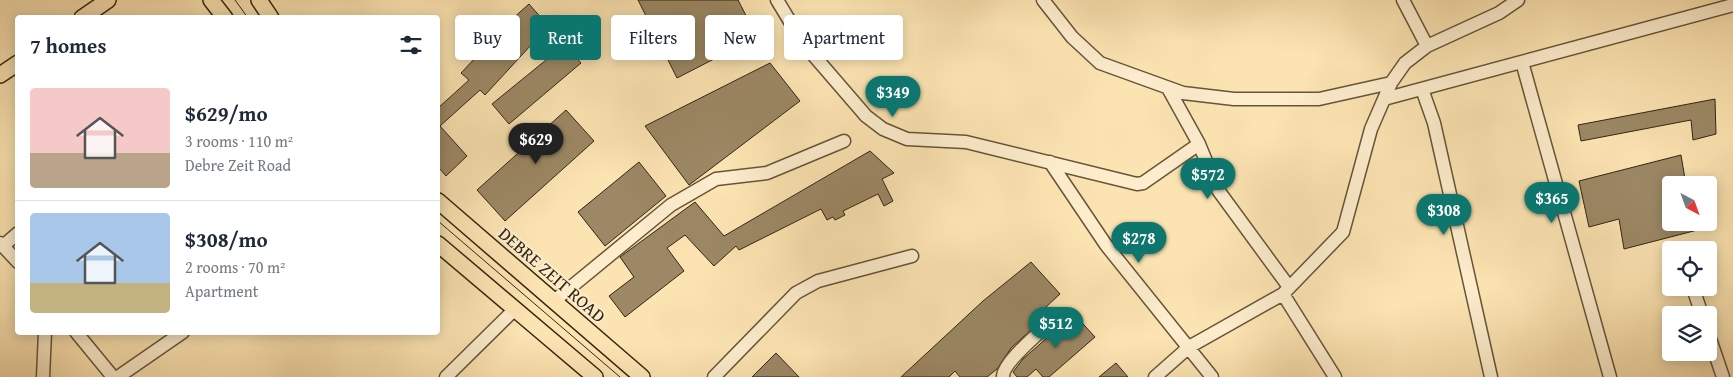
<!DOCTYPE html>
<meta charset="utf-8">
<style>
body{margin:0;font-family:"Gentium Book Plus",serif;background:#f6f6f7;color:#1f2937;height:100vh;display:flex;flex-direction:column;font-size:19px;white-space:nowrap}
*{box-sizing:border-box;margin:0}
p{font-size:16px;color:#747a83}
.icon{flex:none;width:28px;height:28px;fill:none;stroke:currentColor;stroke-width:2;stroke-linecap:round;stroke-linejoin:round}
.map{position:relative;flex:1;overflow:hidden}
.side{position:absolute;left:15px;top:15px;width:425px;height:320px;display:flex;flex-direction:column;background:#fff;border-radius:5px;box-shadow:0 2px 12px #0003}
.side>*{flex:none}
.hud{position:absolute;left:455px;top:15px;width:475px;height:45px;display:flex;gap:10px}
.needle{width:32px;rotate:139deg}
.buttons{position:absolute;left:1662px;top:176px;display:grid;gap:10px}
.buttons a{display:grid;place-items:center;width:55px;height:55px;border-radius:5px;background:#fff;box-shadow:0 2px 12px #0003;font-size:25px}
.price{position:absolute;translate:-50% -42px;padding:0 11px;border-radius:18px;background:#0f766e;color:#fff;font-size:16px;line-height:32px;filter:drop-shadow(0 1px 2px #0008)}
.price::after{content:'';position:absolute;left:50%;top:30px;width:15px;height:11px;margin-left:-8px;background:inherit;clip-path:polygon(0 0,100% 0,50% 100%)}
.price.on{background:#222;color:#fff}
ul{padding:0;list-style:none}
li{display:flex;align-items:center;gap:15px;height:125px;padding:0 15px}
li+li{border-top:1px solid #e0e1e3}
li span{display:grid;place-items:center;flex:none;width:140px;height:100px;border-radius:5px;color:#555}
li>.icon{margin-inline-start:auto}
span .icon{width:60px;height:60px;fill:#fffc;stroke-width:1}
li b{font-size:21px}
h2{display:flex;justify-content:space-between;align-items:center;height:60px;padding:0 15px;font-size:21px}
.chip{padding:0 18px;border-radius:5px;background:#fff;box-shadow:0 2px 12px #0003;font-size:18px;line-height:45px}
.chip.on{background:#0f766e;color:#fff}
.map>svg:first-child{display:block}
</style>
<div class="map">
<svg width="1733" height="377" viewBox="0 0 1733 377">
<rect width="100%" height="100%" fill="#fce4b2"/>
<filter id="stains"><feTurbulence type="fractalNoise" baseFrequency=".004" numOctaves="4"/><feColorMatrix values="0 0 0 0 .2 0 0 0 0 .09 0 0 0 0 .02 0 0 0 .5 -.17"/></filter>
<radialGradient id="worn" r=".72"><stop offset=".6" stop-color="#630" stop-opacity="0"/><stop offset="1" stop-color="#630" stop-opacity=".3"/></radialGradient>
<!-- building -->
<path fill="#9c8865" stroke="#332511" d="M638,0H738L757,37L677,78Z
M529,4L581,63L509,124L492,104L546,60L532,44L485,95L480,90L440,126L467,156L446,176L438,167V108L469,80L461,73L511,20Z
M770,63L800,101L689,185L645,126Z
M1715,99L1716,134L1693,140L1691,120L1581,141L1578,125Z
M566,110L594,141L505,221L477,190Z
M870,151L894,173L882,179L893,201L884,206L878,194L843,211L845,215L835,220L833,217L827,220L821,209L739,250L736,246L714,266L685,235L667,248L684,271L625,317L609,296L634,277L620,257L695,202L724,236Z
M1681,155L1686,185H1671V222H1712L1713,226L1624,249L1619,219L1589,227L1579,181Z
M639,162L666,196L605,246L578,212Z
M1031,262L1060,294L1046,307L1051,312L1011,348L997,369L987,377H960L955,371L949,377H901L983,301Z
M1074,314L1095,337L1049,377H1043L1036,369L1027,377H1017L1013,372L1023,359Z
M776,353L799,377H752Z
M1116,363L1128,377H1099Z"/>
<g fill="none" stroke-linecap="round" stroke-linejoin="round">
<!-- minor casing -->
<g stroke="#655539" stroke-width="15">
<path id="minor" d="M777,0L803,43L866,116L883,129L907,139L966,142L1137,184L1143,183L1199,144
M1043,0L1072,37L1100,63L1183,93L1234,99H1319L1391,83
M1403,0L1427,46
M1522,62L1610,377
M1168,88L1199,144L1218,190L1289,287
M1422,89L1434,123L1491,377
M1384,99L1733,5
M1050,162L1106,245L1212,377
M0,243L18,262
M3,246L18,233
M1693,288L1702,315
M1283,294L1335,377
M554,301L671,205L716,179L767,173L844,141
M76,332L113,377
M1709,336L1723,377
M43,377L45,332
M118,377L183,332
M446,377L514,310
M714,377L796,293L818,281L912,256
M1003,377C1002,362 1046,327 1058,316
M1155,377L1189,347L1283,294L1343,232L1371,129L1391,83L1405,63L1427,46L1499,13L1518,0"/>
</g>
<!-- major casing -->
<g stroke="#332511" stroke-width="18">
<path id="major" d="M211,0L225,18
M259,0L271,18
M82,18L108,0
M0,75L18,63
M438,201L642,377
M438,244L595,377"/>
</g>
<!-- minor -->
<use href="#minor" stroke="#fdedcd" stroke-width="12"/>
<!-- major -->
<use href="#major" stroke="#fce4b2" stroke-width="15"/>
<!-- tram -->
<path stroke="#332511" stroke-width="1" d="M235,0L248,18
M438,221L620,377"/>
</g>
<g text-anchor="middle" stroke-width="4" stroke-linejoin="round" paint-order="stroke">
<!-- street labels -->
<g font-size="18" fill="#332511" stroke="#fdedcd">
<text transform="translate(552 275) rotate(41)" y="6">DEBRE ZEIT ROAD</text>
</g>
</g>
<rect width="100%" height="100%" filter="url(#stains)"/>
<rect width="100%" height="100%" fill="url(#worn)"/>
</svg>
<div class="buttons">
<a><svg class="needle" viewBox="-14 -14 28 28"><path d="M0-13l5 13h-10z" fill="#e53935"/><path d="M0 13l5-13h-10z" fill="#747a83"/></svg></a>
<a><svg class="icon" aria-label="locate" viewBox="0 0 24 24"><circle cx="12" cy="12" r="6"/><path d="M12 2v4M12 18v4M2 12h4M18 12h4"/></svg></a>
<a><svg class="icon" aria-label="layers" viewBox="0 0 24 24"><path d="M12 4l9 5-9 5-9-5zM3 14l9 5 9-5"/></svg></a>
</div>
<b class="price" style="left:893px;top:118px">$349</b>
<b class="price on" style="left:536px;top:165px">$629</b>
<b class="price" style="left:1208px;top:200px">$572</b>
<b class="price" style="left:1552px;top:224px">$365</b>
<b class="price" style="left:1444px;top:236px">$308</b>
<b class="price" style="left:1139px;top:264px">$278</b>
<b class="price" style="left:1056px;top:349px">$512</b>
<div class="hud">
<a class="chip">Buy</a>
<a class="chip on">Rent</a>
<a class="chip">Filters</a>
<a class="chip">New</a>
<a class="chip">Apartment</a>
</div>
<section class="side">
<h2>7 homes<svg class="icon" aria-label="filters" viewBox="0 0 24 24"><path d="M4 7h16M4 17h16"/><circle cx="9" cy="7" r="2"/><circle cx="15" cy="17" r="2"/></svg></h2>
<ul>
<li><span style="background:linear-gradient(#f6c9c9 65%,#b9a48a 0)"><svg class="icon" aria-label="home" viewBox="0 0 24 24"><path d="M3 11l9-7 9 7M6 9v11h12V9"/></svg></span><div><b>$629/mo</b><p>3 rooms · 110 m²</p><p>Debre Zeit Road</p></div></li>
<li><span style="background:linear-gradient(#a9c7e8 70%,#c2b280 0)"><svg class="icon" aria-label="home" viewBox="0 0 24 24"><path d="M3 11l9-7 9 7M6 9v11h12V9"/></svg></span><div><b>$308/mo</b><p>2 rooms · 70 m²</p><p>Apartment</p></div></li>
</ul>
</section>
</div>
